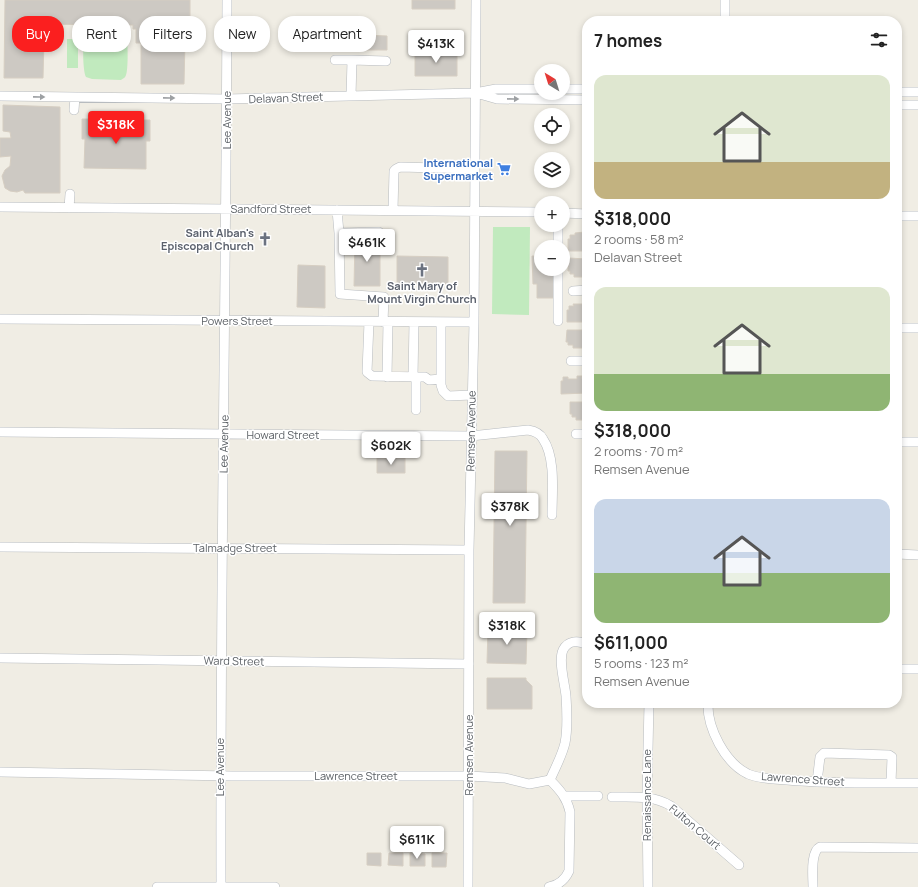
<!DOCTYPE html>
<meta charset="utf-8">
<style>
body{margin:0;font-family:Manrope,sans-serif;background:#f6f6f6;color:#222;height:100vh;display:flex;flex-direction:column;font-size:15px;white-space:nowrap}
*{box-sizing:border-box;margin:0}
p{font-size:13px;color:#767676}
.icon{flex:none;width:22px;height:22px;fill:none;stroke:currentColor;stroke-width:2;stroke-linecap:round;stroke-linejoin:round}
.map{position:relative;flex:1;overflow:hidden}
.side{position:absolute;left:582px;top:16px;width:320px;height:692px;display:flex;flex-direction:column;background:#fff;border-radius:16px;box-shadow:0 2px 6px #0003}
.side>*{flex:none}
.banner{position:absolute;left:12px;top:16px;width:380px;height:36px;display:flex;gap:8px}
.needle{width:26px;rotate:322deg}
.fabs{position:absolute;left:534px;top:64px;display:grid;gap:8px}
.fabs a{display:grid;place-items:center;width:36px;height:36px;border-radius:50%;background:#fff;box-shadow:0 2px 6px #0003;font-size:20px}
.price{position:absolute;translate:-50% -34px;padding:0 9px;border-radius:4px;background:#fff;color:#222;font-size:13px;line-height:26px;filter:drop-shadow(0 1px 2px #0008)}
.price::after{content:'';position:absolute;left:50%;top:24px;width:12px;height:9px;margin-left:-6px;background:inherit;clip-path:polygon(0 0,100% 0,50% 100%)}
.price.active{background:#fb1f1f;color:#fff}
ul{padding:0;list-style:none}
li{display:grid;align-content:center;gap:8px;height:212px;padding:0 12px}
li span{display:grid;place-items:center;height:124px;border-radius:12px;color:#555}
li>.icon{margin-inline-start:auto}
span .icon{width:72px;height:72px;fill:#fffc;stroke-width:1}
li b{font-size:17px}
h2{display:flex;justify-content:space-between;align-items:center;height:48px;padding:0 12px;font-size:17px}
.tag{padding:0 14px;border-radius:16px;background:#fff;box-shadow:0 2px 6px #0003;font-size:14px;line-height:36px}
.tag.active{background:#fb1f1f;color:#fff}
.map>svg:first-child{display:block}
</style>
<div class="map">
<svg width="918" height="887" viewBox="0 0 918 887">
<rect width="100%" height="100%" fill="#f0ede4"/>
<!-- green -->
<path fill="#c1eabe" d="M90,36H119C123,37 126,38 127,42C128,46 128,71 126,75C125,78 124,78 121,80L92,79L86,77C83,72 82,45 85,40C86,37 87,37 90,36Z
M67,39H78V68H67Z
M493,227H530L529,315L492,314Z"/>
<!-- building -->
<path fill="#cdc9c3" stroke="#d6cec2" d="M5,0H190V40H185L184,84H141V43H136V29H133V25L27,24V39H44L43,78H4Z
M412,0H455V9H412Z
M364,35L387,36V50H363Z
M415,52L457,53V76H415Z
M3,105L60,107V193H25L23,190L17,192L10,191L5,188L2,176L5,170L10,166L11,156L0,157V138H11L10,132L3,131Z
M82,119H94V124H136V120H150V141H146V169L84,168L85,139H82Z
M585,232V235H587V251H568V239H570V235H575V233Z
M363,238H373V241H380V286H354L355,241L363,242Z
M397,256L448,257V284H397Z
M532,256H541V269H554V298H537V284H533Z
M568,258L587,259L586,277H574V274H570V271H568Z
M298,265L325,266V308L297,307Z
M573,304H583L584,307H587V322H567V310H569V306H574Z
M567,330H587V345H584V348H573V345H568V342H566Z
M577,376H582V379H585V377H587V393L561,394V381H563V377H568V379H577Z
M570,402H587V420H576V417H572V414H570Z
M495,451H527L525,603H493Z
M377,458H405V473H377Z
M488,629L527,630L526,664L487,663Z
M487,678H526V680L532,686V709H487Z
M367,853H381V866L367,865Z
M389,853H403V866L388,865Z
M410,853L425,854V866H410Z
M432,853H447L446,867H432Z"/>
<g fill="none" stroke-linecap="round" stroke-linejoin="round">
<!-- minor casing -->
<g stroke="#b7bbbf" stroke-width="10">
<path id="minor" d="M725,21V0
M335,60H352
M563,89H587
M897,92H918
M476,93L497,99L587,100
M0,96L227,99L475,93L496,89H541
M351,96L352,60L386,61
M897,105H918
M74,110L75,97
M0,207L541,212
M69,208L70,194
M337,210L339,233
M393,210L394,171L396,169L400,167L474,169
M563,213L587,214
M897,216H918
M379,232L339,233L340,294L384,297L383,322
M558,247V225
M573,291L587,290
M0,319L474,322
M558,321V269
M369,322L367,372L372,376L425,377L429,380L441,379
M441,322V385L443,391L448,396L472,395
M897,328H918
M571,361H587
M387,377L388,322
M413,377L414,322
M416,410V377
M0,432L471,436L528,430C534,431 540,433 543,439C556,458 552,493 552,515
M576,434H587
M897,442H918
M0,547L469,550
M897,554L918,555
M0,658L469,664
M897,669H918
M708,703C707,728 725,763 748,774C760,779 775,779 787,780C831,784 874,783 918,783
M0,772L232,776H469L505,778L529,784L550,780C555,768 562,756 565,743C568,728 567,711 566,696C565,684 558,661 563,650C568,640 579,640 587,645
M817,782L820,757L824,753L889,755L892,757L891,783
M565,796H598
M612,797C633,797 653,795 671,806L739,865
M157,887H275
M221,887C220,591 226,296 227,0
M468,887L469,550L474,322L476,0
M549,887C559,885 565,880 569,871L570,812C567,798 560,790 550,780
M648,887L647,797L649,703
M813,887C813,877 810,852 820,847L918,848"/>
</g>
<!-- minor -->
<use href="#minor" stroke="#fff" stroke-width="9"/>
</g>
<!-- one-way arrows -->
<defs><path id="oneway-solid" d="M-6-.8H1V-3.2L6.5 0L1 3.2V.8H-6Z"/></defs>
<g fill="#9da0a3">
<use href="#oneway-solid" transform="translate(39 97) rotate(1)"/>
<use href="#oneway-solid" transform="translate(169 98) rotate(1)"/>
<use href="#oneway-solid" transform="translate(513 99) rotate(1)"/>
</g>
<!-- icons -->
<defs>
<g id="supermarket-bare" transform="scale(1.08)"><path d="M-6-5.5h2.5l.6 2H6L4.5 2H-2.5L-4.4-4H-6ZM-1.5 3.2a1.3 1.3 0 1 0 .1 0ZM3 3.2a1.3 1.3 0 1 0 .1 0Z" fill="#3f7fe0" stroke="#fff" stroke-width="2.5" paint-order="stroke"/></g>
<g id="church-bare" transform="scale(1.08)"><path d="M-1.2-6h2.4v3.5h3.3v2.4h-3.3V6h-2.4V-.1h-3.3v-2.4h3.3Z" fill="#6b7280" stroke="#fff" stroke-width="2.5" paint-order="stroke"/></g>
</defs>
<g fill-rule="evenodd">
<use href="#supermarket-bare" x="504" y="169"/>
<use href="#church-bare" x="265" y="239"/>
<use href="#church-bare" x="422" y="270"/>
</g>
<g text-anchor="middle" stroke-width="3" stroke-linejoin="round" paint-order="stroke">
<!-- street labels -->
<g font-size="11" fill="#5c6166" stroke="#fff">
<text transform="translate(286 98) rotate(-2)" y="4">Delavan Street</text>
<text transform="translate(227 120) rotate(-90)" y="4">Lee Avenue</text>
<text x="271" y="213">Sandford Street</text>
<text x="237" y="325">Powers Street</text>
<text transform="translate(471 431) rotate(-89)" y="4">Remsen Avenue</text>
<text x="283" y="439">Howard Street</text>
<text transform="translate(224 444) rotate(-89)" y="4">Lee Avenue</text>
<text x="235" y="552">Talmadge Street</text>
<text transform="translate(234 661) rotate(1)" y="4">Ward Street</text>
<text transform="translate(469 755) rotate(-90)" y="4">Remsen Avenue</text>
<text transform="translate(220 767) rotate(-90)" y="4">Lee Avenue</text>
<text x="356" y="780">Lawrence Street</text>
<text transform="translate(803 779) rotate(4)" y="4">Lawrence Street</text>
<text transform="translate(647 795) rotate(-90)" y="4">Renaissance Lane</text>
<text transform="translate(695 827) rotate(40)" y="4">Fulton Court</text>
</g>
<!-- shop labels -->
<g font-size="11" font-weight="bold" fill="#366cbe" stroke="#fff" text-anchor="end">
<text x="493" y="167">International<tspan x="493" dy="13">Supermarket</tspan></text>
</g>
<!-- worship labels -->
<g font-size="11" font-weight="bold" fill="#5b616d" stroke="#fff" text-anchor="end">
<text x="254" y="237">Saint Alban's<tspan x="254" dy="13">Episcopal Church</tspan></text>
<text x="422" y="290" text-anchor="middle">Saint Mary of<tspan x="422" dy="13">Mount Virgin Church</tspan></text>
</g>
</g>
</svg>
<div class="fabs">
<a><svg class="needle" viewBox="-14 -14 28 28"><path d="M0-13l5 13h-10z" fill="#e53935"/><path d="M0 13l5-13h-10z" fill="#767676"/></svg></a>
<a><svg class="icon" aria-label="locate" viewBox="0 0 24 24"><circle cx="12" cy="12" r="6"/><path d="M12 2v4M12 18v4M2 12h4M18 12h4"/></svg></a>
<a><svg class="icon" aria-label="layers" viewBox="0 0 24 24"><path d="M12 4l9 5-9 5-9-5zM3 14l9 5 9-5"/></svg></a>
<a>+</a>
<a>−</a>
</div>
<b class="price" style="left:436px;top:64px">$413K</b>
<b class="price active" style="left:116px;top:145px">$318K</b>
<b class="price" style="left:367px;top:263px">$461K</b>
<b class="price" style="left:391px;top:466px">$602K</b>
<b class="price" style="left:510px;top:527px">$378K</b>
<b class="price" style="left:507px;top:646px">$318K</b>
<b class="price" style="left:417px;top:860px">$611K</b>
<div class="banner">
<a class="tag active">Buy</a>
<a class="tag">Rent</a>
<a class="tag">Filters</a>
<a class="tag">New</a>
<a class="tag">Apartment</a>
</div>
<section class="side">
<h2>7 homes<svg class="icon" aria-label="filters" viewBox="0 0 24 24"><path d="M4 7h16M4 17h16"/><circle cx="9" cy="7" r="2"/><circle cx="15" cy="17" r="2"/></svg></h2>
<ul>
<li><span style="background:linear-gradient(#dfe7d0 70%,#c2b280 0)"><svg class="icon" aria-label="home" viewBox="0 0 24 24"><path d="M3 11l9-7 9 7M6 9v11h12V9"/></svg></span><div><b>$318,000</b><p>2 rooms · 58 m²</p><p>Delavan Street</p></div></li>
<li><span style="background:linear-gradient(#dfe7d0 70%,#8fb573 0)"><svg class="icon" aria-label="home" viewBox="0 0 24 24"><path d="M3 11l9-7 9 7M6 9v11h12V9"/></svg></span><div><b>$318,000</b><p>2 rooms · 70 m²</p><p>Remsen Avenue</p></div></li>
<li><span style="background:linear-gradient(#c9d6e8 60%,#8fb573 0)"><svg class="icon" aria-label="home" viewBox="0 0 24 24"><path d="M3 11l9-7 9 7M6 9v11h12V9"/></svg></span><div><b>$611,000</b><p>5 rooms · 123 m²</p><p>Remsen Avenue</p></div></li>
</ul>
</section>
</div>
